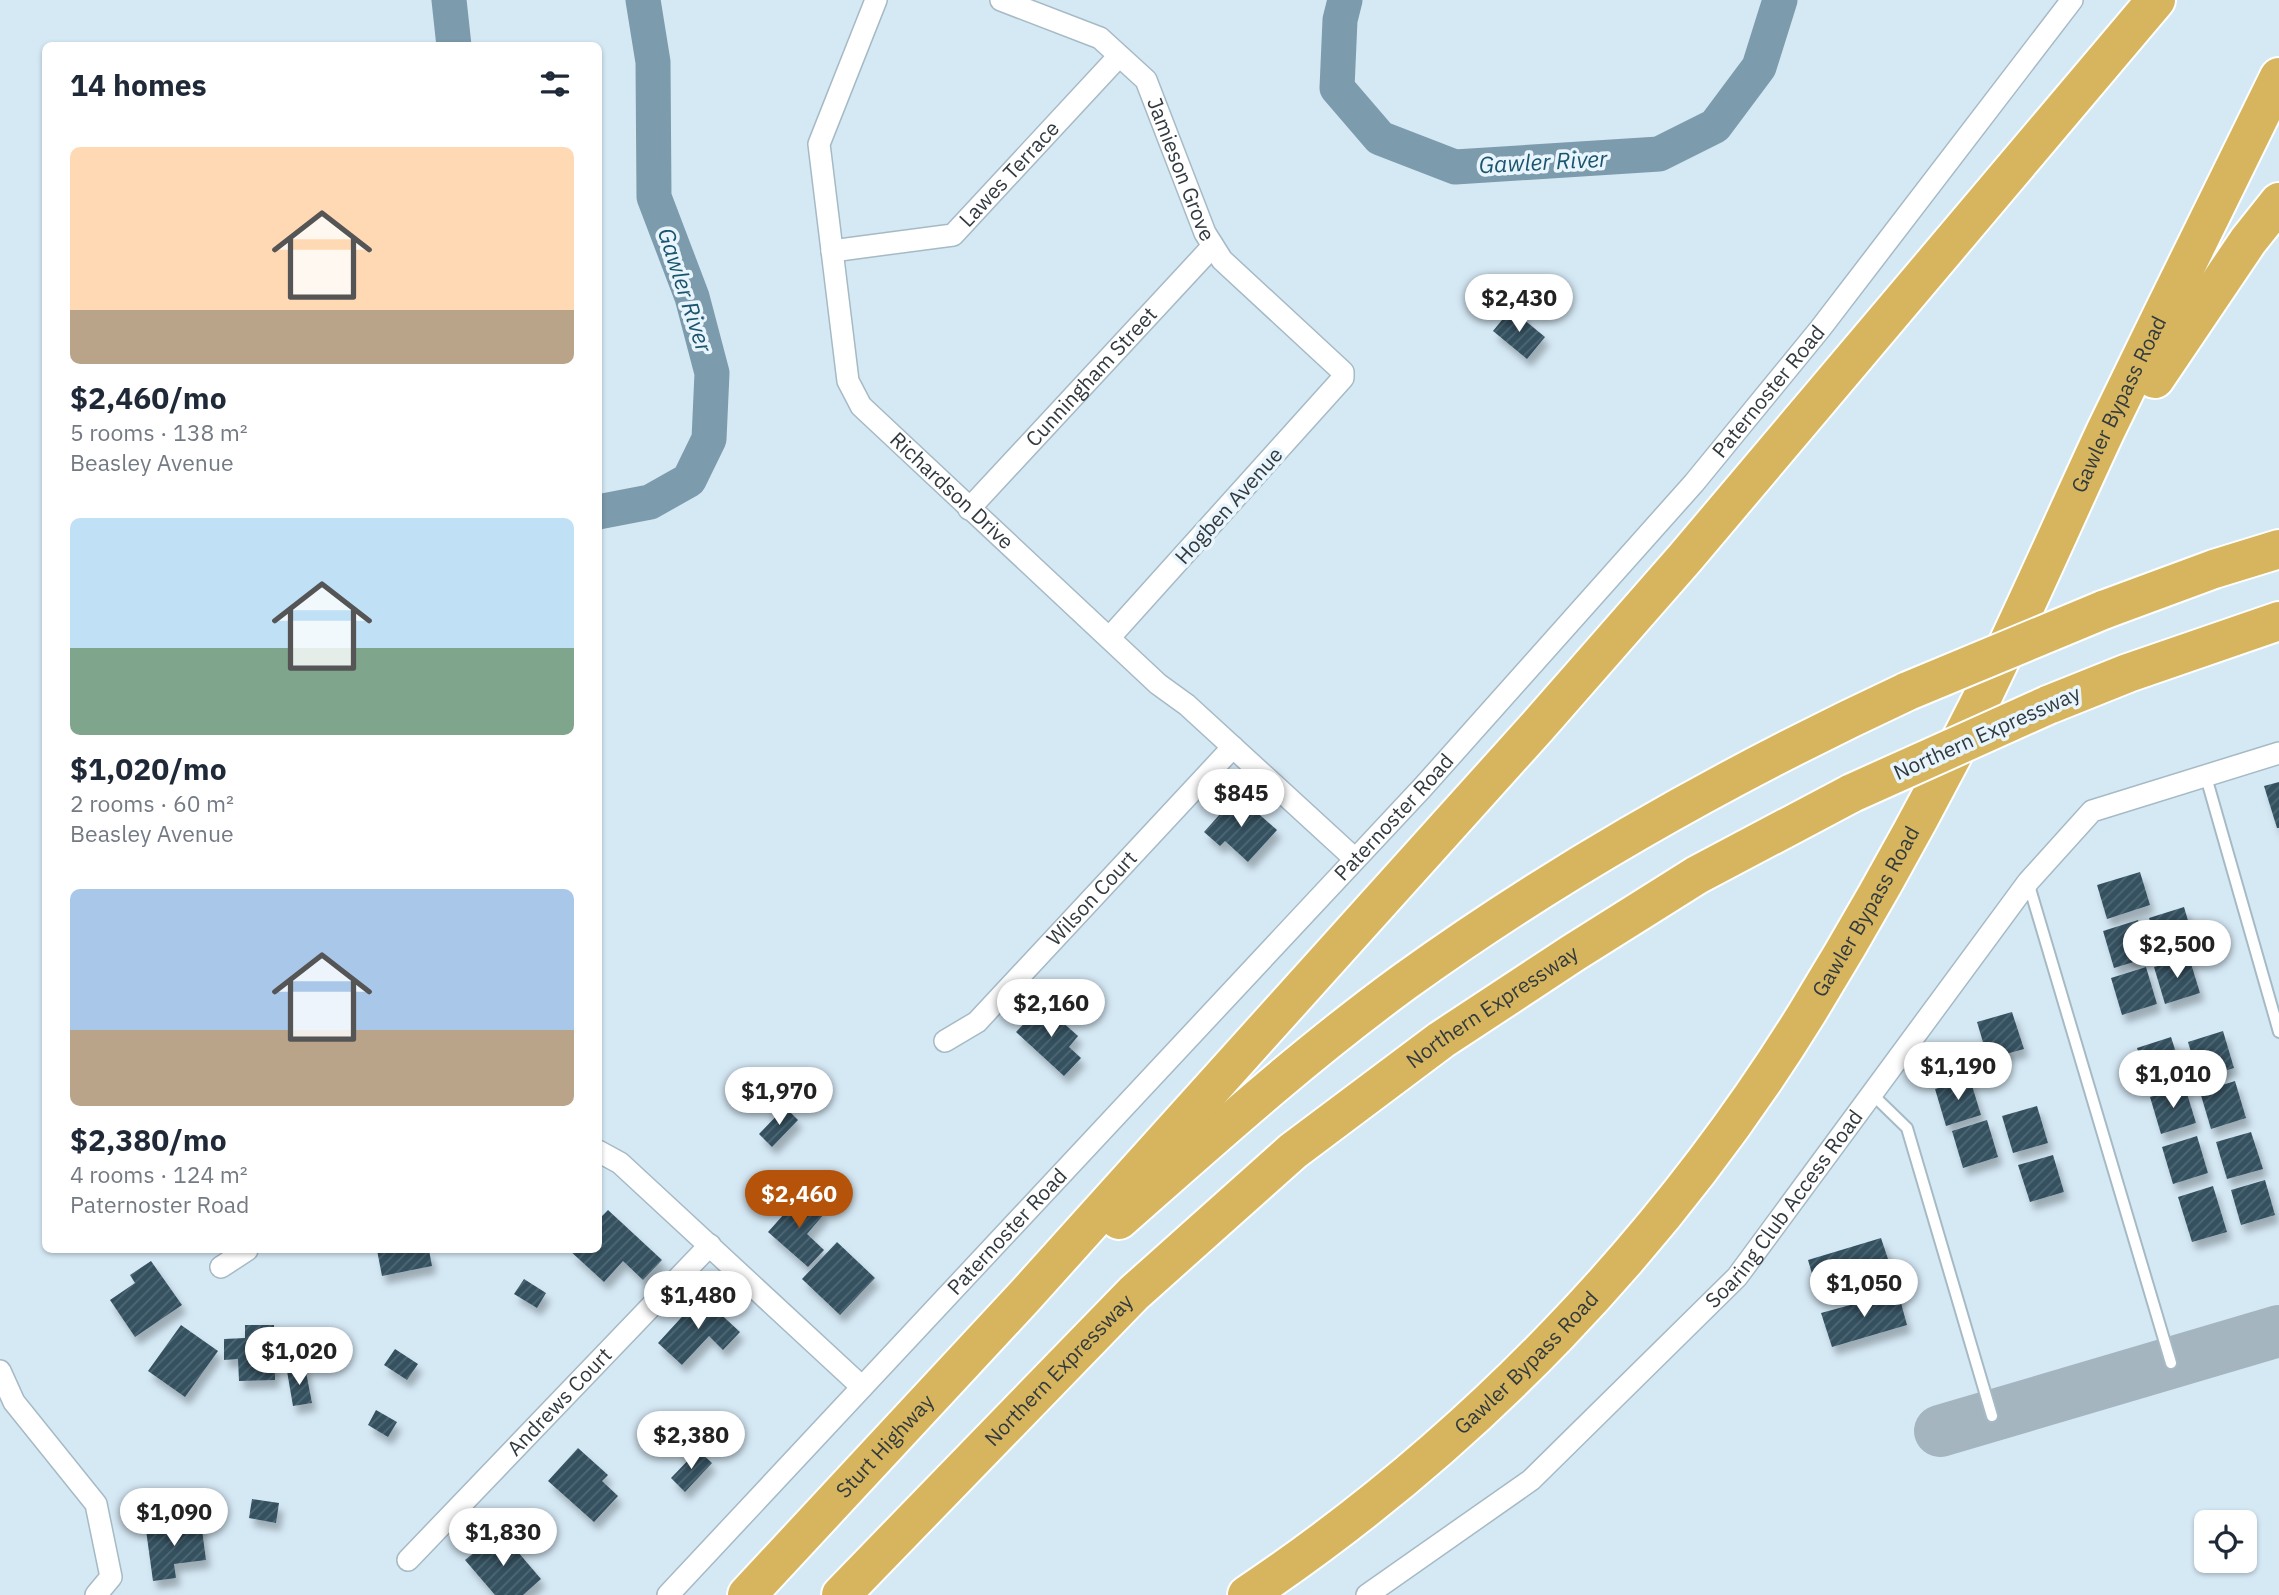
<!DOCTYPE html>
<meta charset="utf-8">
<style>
body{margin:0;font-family:"IBM Plex Sans",sans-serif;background:#f2f2f3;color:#1f2937;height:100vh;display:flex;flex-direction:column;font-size:26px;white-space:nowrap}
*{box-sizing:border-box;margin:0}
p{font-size:23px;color:#747a83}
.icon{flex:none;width:38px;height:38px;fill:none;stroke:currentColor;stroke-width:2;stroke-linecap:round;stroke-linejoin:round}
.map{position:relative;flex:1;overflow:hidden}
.drawer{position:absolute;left:42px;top:42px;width:560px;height:1211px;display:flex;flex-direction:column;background:#fff;border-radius:10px;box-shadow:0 2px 5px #0004}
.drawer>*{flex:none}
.controls{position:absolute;left:2194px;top:1510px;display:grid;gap:14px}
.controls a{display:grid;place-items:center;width:63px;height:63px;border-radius:10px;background:#fff;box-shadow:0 2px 5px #0004;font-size:35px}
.price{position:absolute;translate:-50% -60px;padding:0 16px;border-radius:24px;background:#fff;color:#222;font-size:23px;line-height:46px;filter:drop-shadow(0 2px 4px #0008)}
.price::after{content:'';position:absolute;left:50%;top:42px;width:21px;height:16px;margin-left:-10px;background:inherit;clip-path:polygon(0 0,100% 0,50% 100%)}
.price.current{background:#b45309;color:#fff}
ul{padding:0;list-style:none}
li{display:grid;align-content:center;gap:14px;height:371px;padding:0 28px}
li span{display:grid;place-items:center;height:217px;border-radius:10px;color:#555}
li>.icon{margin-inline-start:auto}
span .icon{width:126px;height:126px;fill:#fffc;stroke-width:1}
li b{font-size:30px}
h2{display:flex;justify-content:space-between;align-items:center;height:84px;padding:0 28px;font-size:30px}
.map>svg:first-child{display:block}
</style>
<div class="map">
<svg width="2279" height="1595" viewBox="0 0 2279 1595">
<defs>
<pattern id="building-hatch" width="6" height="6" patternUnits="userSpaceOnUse" patternTransform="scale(1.75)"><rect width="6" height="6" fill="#345160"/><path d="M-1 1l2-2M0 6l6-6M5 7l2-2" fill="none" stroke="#506874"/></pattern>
<filter id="shadow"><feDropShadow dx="4.5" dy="8" stdDeviation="3.5" flood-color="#0004"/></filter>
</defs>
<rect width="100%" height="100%" fill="#d5e9f5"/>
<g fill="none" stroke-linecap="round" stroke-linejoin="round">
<!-- river -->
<path stroke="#7c9bac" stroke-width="35" d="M449,0L454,46
M1345,0L1340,20L1337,88L1380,138L1455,167L1659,154L1715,126L1759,67L1780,0
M598,512L650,502L689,480L709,439L712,373L692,297L654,197L653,62L643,0"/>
<!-- taxiway -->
<path stroke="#a4b5bf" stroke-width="52" d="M1940,1431L2279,1331"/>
</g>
<!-- building -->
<path fill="url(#building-hatch)" filter="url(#shadow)" d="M1511,309L1545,337L1527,359L1493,331Z
M2279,782V828H2277L2264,786Z
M1237,795L1277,830L1248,862L1225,841L1220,846L1204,832Z
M2140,872L2150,905L2107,919L2097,885Z
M2184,907L2195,944L2160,955L2149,918Z
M2138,920L2150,957L2114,968L2103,931Z
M2189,957L2200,993L2165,1004L2154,967Z
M2146,967L2157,1004L2122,1015L2111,978Z
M1042,1004L1078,1036L1069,1047L1081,1058L1064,1076L1016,1032Z
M2012,1012L2024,1049L1988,1059L1977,1022Z
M2223,1031L2234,1068L2199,1079L2188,1042Z
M2171,1037L2183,1074L2148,1084L2137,1048Z
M1970,1079L1981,1115L1946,1126L1935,1089Z
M2235,1081L2246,1118L2211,1129L2200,1092Z
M2185,1087L2196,1123L2161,1134L2150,1097Z
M2037,1106L2048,1143L2013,1153L2002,1116Z
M785,1107L798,1120L772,1147L759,1134Z
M1987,1120L1998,1157L1963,1168L1952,1131Z
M2251,1132L2263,1169L2227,1179L2216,1142Z
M2197,1136L2208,1173L2173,1184L2162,1147Z
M2053,1155L2064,1192L2030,1202L2018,1165Z
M2265,1180L2275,1215L2241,1225L2231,1190Z
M2213,1186L2227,1232L2192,1242L2178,1197Z
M802,1194L824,1214L807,1234L824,1250L808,1267L768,1232Z
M608,1210L662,1260L643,1280L623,1261L604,1282L569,1250H598V1220Z
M1881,1238L1892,1271L1818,1294L1808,1260Z
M837,1242L875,1278L840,1315L802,1279Z
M377,1250H429L432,1266L382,1276Z
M151,1261L182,1305L135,1337L110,1300L135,1283L130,1275Z
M524,1279L546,1293L537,1308L514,1294Z
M1898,1292L1907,1325L1832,1347L1821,1313Z
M701,1296L740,1332L723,1350L709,1336L682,1365L658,1343Z
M181,1325L218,1351L185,1397L148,1371Z
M245,1325H274L275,1380L239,1381L238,1359L224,1360V1339L245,1338Z
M395,1349L418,1364L407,1380L384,1365Z
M305,1367L312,1403L293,1406L287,1371Z
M376,1410L397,1422L388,1437L368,1425Z
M578,1448L608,1475L602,1481L618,1496L594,1522L548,1481Z
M698,1450L712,1463L685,1492L671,1478Z
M252,1499L279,1503L276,1523L249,1518Z
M201,1522L206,1560L174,1564L176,1578L153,1581L146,1530Z
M500,1531L541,1579L523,1595H495L465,1560Z"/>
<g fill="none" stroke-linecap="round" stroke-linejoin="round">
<!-- lane casing -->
<g stroke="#a6bac5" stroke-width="14">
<path id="lane" d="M2206,777L2279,1032
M2028,882L2171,1363
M1873,1095L1907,1128L1992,1416"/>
</g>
<!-- street casing -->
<g stroke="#a6bac5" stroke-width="24">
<g id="street">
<path id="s1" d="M876,0L819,144L848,381L861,406L1158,684L1187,705L1355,859"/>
<path id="s2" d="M1001,0L1100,38L1146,80L1205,233L1222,260L1343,372V378L1110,637"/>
<path id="s3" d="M832,251L953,235L1119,56"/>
<path id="s4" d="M969,509L1213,246"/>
<path id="s5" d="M945,1041L977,1022L1233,747"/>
<path d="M598,1151L620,1163L862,1387"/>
<path d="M221,1267L247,1250"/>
<path d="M0,1371L14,1402L96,1504L111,1577L96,1595"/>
<path id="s6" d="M408,1560L710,1245"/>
<path id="s7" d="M668,1595L1423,787L1694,483L1820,329L2072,0"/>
<path id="s8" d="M1367,1595L1531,1480L1737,1277L2028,882L2092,811L2279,753"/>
</g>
</g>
<!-- highway casing -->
<g stroke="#fff" stroke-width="42">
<g id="highway">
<path d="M2155,379L2248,241L2279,202"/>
<path d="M2103,610L2214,569L2279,549"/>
<path d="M2048,705L2128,673L2279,621"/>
<path d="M1119,1220C1212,1138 1304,1055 1404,982C1562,868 1732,773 1908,691"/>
<path id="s9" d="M747,1595L1023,1298L1537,727L1685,558L2156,0"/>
<path id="s10" d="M841,1595L1134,1293L1293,1151L1441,1040L1573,953L1697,875L1852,793"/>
<path id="s11" d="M1247,1595C1471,1445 1665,1243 1807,1013C1869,912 1927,807 1980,702C2024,612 2064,520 2106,430C2163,312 2221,195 2279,77"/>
</g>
</g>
<!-- lane -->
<use href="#lane" stroke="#fff" stroke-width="10"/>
<!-- street -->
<use href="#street" stroke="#fff" stroke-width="21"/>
<!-- highway -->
<use href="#highway" stroke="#d6b55e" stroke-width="38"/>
<!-- highway-bridge casing -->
<g stroke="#fff" stroke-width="42" stroke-linecap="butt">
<path id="highway-bridge" d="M1908,691L2103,610
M1852,793L2048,705"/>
</g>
<!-- highway-bridge -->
<use href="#highway-bridge" stroke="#d6b55e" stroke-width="38"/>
</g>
<g text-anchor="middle" stroke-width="7" stroke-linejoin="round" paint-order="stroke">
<!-- street labels -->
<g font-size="21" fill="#323a3f" stroke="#e9f5fc">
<text dy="7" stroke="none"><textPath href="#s2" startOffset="264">Jamieson Grove</textPath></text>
<text dy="7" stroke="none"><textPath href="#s3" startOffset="205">Lawes Terrace</textPath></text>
<text dy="7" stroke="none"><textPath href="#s4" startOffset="180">Cunningham Street</textPath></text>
<text dy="7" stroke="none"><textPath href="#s7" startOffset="1631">Paternoster Road</textPath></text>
<text dy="7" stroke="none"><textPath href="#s11" startOffset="1498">Gawler Bypass Road</textPath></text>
<text dy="7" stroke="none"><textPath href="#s1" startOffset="546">Richardson Drive</textPath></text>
<text transform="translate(1229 506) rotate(-48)" y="7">Hogben Avenue</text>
<text transform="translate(1987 733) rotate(-24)" y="7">Northern Expressway</text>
<text dy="7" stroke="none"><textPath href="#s7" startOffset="1064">Paternoster Road</textPath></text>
<text dy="7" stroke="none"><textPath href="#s5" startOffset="206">Wilson Court</textPath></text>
<text dy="7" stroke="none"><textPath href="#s11" startOffset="931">Gawler Bypass Road</textPath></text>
<text dy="7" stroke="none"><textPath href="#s10" startOffset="880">Northern Expressway</textPath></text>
<text dy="7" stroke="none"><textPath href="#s8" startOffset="572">Soaring Club Access Road</textPath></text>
<text dy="7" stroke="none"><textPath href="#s7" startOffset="497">Paternoster Road</textPath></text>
<text dy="7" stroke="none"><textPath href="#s11" startOffset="364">Gawler Bypass Road</textPath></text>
<text dy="7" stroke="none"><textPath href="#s10" startOffset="313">Northern Expressway</textPath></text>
<text dy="7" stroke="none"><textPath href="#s6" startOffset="219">Andrews Court</textPath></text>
<text dy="7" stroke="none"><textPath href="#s9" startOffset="203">Sturt Highway</textPath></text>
</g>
<!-- water labels -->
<g font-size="23" font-style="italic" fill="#1a546e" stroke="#e9f5fc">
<text transform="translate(1543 162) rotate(-3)" y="8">Gawler River</text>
<text transform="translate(685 290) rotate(72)" y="8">Gawler River</text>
</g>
</g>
</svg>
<div class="controls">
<a><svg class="icon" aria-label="locate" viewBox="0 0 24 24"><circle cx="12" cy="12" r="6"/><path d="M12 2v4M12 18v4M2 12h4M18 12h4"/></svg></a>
</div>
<b class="price" style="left:1519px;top:334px">$2,430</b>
<b class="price" style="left:1241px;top:829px">$845</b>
<b class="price" style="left:2177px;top:980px">$2,500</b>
<b class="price" style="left:1051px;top:1039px">$2,160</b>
<b class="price" style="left:1958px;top:1102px">$1,190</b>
<b class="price" style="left:2173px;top:1110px">$1,010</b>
<b class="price" style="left:779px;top:1127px">$1,970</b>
<b class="price current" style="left:799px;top:1230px">$2,460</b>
<b class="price" style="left:1864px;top:1319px">$1,050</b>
<b class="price" style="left:698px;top:1331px">$1,480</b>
<b class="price" style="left:299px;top:1387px">$1,020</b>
<b class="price" style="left:691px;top:1471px">$2,380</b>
<b class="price" style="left:174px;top:1548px">$1,090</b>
<b class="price" style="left:503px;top:1568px">$1,830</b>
<section class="drawer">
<h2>14 homes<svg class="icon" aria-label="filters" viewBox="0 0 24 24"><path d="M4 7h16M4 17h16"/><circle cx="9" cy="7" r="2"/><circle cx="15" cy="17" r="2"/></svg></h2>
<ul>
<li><span style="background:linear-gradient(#ffd9b3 75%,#b9a48a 0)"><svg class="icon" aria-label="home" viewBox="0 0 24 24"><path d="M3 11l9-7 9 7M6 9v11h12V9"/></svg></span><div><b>$2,460/mo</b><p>5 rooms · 138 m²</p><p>Beasley Avenue</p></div></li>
<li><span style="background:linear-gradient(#bfe0f5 60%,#7fa58c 0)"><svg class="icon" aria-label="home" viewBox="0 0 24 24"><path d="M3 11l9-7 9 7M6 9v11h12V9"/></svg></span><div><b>$1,020/mo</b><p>2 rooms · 60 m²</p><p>Beasley Avenue</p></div></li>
<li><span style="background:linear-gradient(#a9c7e8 65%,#b9a48a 0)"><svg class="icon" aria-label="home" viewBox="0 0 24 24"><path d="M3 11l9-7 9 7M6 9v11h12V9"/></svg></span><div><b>$2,380/mo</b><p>4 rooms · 124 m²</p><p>Paternoster Road</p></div></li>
</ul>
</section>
</div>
